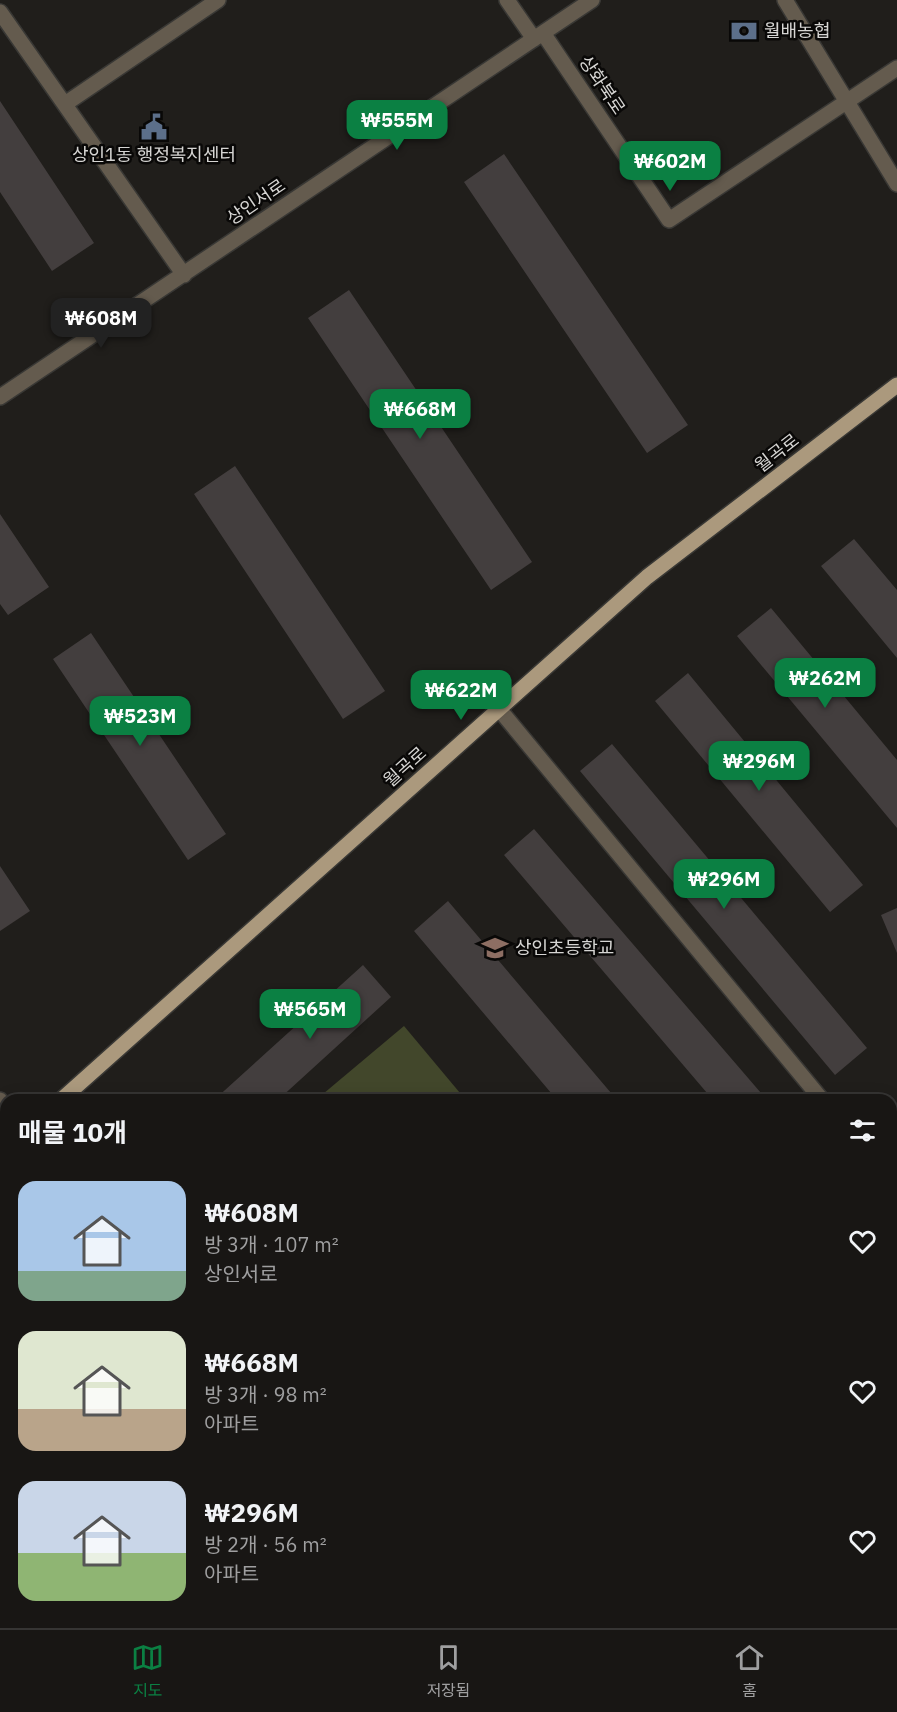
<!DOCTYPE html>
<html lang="ko">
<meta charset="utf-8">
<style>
body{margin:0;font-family:"IBM Plex Sans","Noto Sans KR",sans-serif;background:#252322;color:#f1f3f6;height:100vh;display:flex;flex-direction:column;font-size:22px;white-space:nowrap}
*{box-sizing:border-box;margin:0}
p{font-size:20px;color:#9f9fa0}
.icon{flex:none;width:33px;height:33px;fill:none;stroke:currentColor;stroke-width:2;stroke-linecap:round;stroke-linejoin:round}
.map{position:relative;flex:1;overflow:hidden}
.sheet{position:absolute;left:0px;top:1094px;width:897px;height:536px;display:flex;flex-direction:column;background:#181614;border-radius:18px 18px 0 0;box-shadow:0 3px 15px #0003,0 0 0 2px #363534}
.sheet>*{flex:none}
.price{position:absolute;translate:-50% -51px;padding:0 14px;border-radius:12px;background:#0b8043;color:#fff;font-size:20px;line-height:39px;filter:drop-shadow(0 2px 3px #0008)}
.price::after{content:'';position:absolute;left:50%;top:36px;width:18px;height:14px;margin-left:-9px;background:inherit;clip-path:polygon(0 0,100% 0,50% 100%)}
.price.selected{background:#222;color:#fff}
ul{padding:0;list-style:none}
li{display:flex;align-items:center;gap:18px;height:150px;padding:0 18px}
li span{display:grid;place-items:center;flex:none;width:168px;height:120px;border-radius:18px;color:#555}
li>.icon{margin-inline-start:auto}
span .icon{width:72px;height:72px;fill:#fffc;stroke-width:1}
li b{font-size:26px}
h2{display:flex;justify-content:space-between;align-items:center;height:72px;padding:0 18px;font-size:26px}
.tab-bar{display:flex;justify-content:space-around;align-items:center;height:84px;border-top:2px solid #363534;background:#181614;font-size:16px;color:#9f9fa0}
.tab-bar a{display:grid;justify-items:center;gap:3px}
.tab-bar .selected{color:#0b8043}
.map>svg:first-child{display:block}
</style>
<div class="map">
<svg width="897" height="1628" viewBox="0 0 897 1628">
<rect width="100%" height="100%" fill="#201e1b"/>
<!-- green -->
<path fill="#42472b" d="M404,1026L465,1099H317Z"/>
<!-- building -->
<path fill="#433e3e" d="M0,101L94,243L52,271L0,192Z
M504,154L688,425L647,453L464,182Z
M349,290L532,562L491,590L308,318Z
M235,466L385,691L343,719L194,494Z
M0,514L49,587L8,615L0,604Z
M854,539L897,590V658L821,566Z
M771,608L897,760V828L737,636Z
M91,633L226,834L188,860L53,659Z
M688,673L863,885L830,912L655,701Z
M612,744L867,1048L835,1075L580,771Z
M534,829L767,1100H713L504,855Z
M0,866L30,911L0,931Z
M448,901L617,1100H557L414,931Z
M897,908V953L881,915Z
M363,965L391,997L278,1100H214Z
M897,1126V1162H896L891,1144V1128Z
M896,1431L897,1609L893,1628H852L853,1623H891V1453Z
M633,1623H674L673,1628H632Z
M744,1623H785L784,1628H743Z"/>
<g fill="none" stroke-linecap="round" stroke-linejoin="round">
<!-- minor casing -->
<g stroke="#393835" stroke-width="18">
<path id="minor" d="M507,0L534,39
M785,0L897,184
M0,12L184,275
M543,33L669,220L897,68
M65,104L218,0
M0,397L592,0
M499,709L822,1100
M0,1100L6,1109
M502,1623L507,1628
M166,1628L167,1623"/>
</g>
<!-- major casing -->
<g stroke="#393835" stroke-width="18">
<path id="major" d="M61,1100L647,577L897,385
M0,1152L6,1147"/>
</g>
<!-- minor -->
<use href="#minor" stroke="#645b4e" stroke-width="15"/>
<!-- major -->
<use href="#major" stroke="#ab997d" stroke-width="15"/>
</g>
<!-- icons -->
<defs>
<g id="bank-bare" transform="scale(2.07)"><path d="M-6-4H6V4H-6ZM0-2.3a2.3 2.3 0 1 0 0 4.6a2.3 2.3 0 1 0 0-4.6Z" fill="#5c6f8a" stroke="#090807" stroke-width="2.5" paint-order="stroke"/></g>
<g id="civic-bare" transform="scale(2.07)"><path d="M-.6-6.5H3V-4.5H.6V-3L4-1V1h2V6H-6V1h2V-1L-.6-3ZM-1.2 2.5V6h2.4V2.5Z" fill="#5c6f8a" stroke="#090807" stroke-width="2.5" paint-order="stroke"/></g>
<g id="school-bare" transform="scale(2.07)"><path d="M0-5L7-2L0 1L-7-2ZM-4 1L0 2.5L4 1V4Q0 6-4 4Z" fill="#8d6e63" stroke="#090807" stroke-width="2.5" paint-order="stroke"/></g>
</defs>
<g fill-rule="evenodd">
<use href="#bank-bare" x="744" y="31"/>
<use href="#civic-bare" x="154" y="127"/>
<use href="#school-bare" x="495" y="948"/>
</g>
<g text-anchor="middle" stroke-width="5" stroke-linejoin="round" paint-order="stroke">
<!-- poi labels -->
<g font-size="18" fill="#d6d5d3" stroke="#090807" text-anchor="start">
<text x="764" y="37">월배농협</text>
<text x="154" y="161" text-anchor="middle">상인1동 행정복지센터</text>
<text x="515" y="954">상인초등학교</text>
</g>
<!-- street labels -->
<g font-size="18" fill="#d6d5d3" stroke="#090807">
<text transform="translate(602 85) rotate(56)" y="6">상화북로</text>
<text transform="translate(256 202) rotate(-34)" y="6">상인서로</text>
<text transform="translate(777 453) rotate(-38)" y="6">월곡로</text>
<text transform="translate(405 767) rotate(-42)" y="6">월곡로</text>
</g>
</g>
</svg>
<b class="price" style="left:397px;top:151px">₩555M</b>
<b class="price" style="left:670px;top:192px">₩602M</b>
<b class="price selected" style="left:101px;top:349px">₩608M</b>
<b class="price" style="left:420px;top:440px">₩668M</b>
<b class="price" style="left:825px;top:709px">₩262M</b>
<b class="price" style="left:461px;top:721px">₩622M</b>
<b class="price" style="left:140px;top:747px">₩523M</b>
<b class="price" style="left:759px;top:792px">₩296M</b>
<b class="price" style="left:724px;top:910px">₩296M</b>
<b class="price" style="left:310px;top:1040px">₩565M</b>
<section class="sheet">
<h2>매물 10개<svg class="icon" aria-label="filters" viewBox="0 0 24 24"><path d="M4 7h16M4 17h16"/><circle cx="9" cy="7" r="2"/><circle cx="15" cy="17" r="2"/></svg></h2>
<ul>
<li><span style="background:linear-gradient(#a9c7e8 75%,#7fa58c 0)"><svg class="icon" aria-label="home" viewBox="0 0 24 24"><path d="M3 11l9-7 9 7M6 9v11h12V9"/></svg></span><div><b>₩608M</b><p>방 3개 · 107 m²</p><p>상인서로</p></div><svg class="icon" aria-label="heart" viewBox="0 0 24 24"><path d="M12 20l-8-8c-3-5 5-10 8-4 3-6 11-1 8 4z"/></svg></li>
<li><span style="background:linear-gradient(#dfe7d0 65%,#b9a48a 0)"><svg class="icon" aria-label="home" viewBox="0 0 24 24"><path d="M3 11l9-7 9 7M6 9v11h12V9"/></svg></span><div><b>₩668M</b><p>방 3개 · 98 m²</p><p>아파트</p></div><svg class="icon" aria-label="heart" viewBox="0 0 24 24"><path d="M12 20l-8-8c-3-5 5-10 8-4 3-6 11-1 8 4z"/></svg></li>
<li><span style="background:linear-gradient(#c9d6e8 60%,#8fb573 0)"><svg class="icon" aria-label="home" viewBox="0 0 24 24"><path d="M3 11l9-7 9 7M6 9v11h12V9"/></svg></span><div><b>₩296M</b><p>방 2개 · 56 m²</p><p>아파트</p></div><svg class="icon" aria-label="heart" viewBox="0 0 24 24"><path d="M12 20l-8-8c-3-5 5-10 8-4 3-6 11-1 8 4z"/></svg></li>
</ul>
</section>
</div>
<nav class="tab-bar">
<a class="selected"><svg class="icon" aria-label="map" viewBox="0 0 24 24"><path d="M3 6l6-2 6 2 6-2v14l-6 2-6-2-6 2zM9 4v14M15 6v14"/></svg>지도</a>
<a><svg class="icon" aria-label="saved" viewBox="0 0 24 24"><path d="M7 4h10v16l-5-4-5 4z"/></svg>저장됨</a>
<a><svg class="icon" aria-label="home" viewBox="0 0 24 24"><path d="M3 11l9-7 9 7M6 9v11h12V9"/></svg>홈</a>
</nav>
